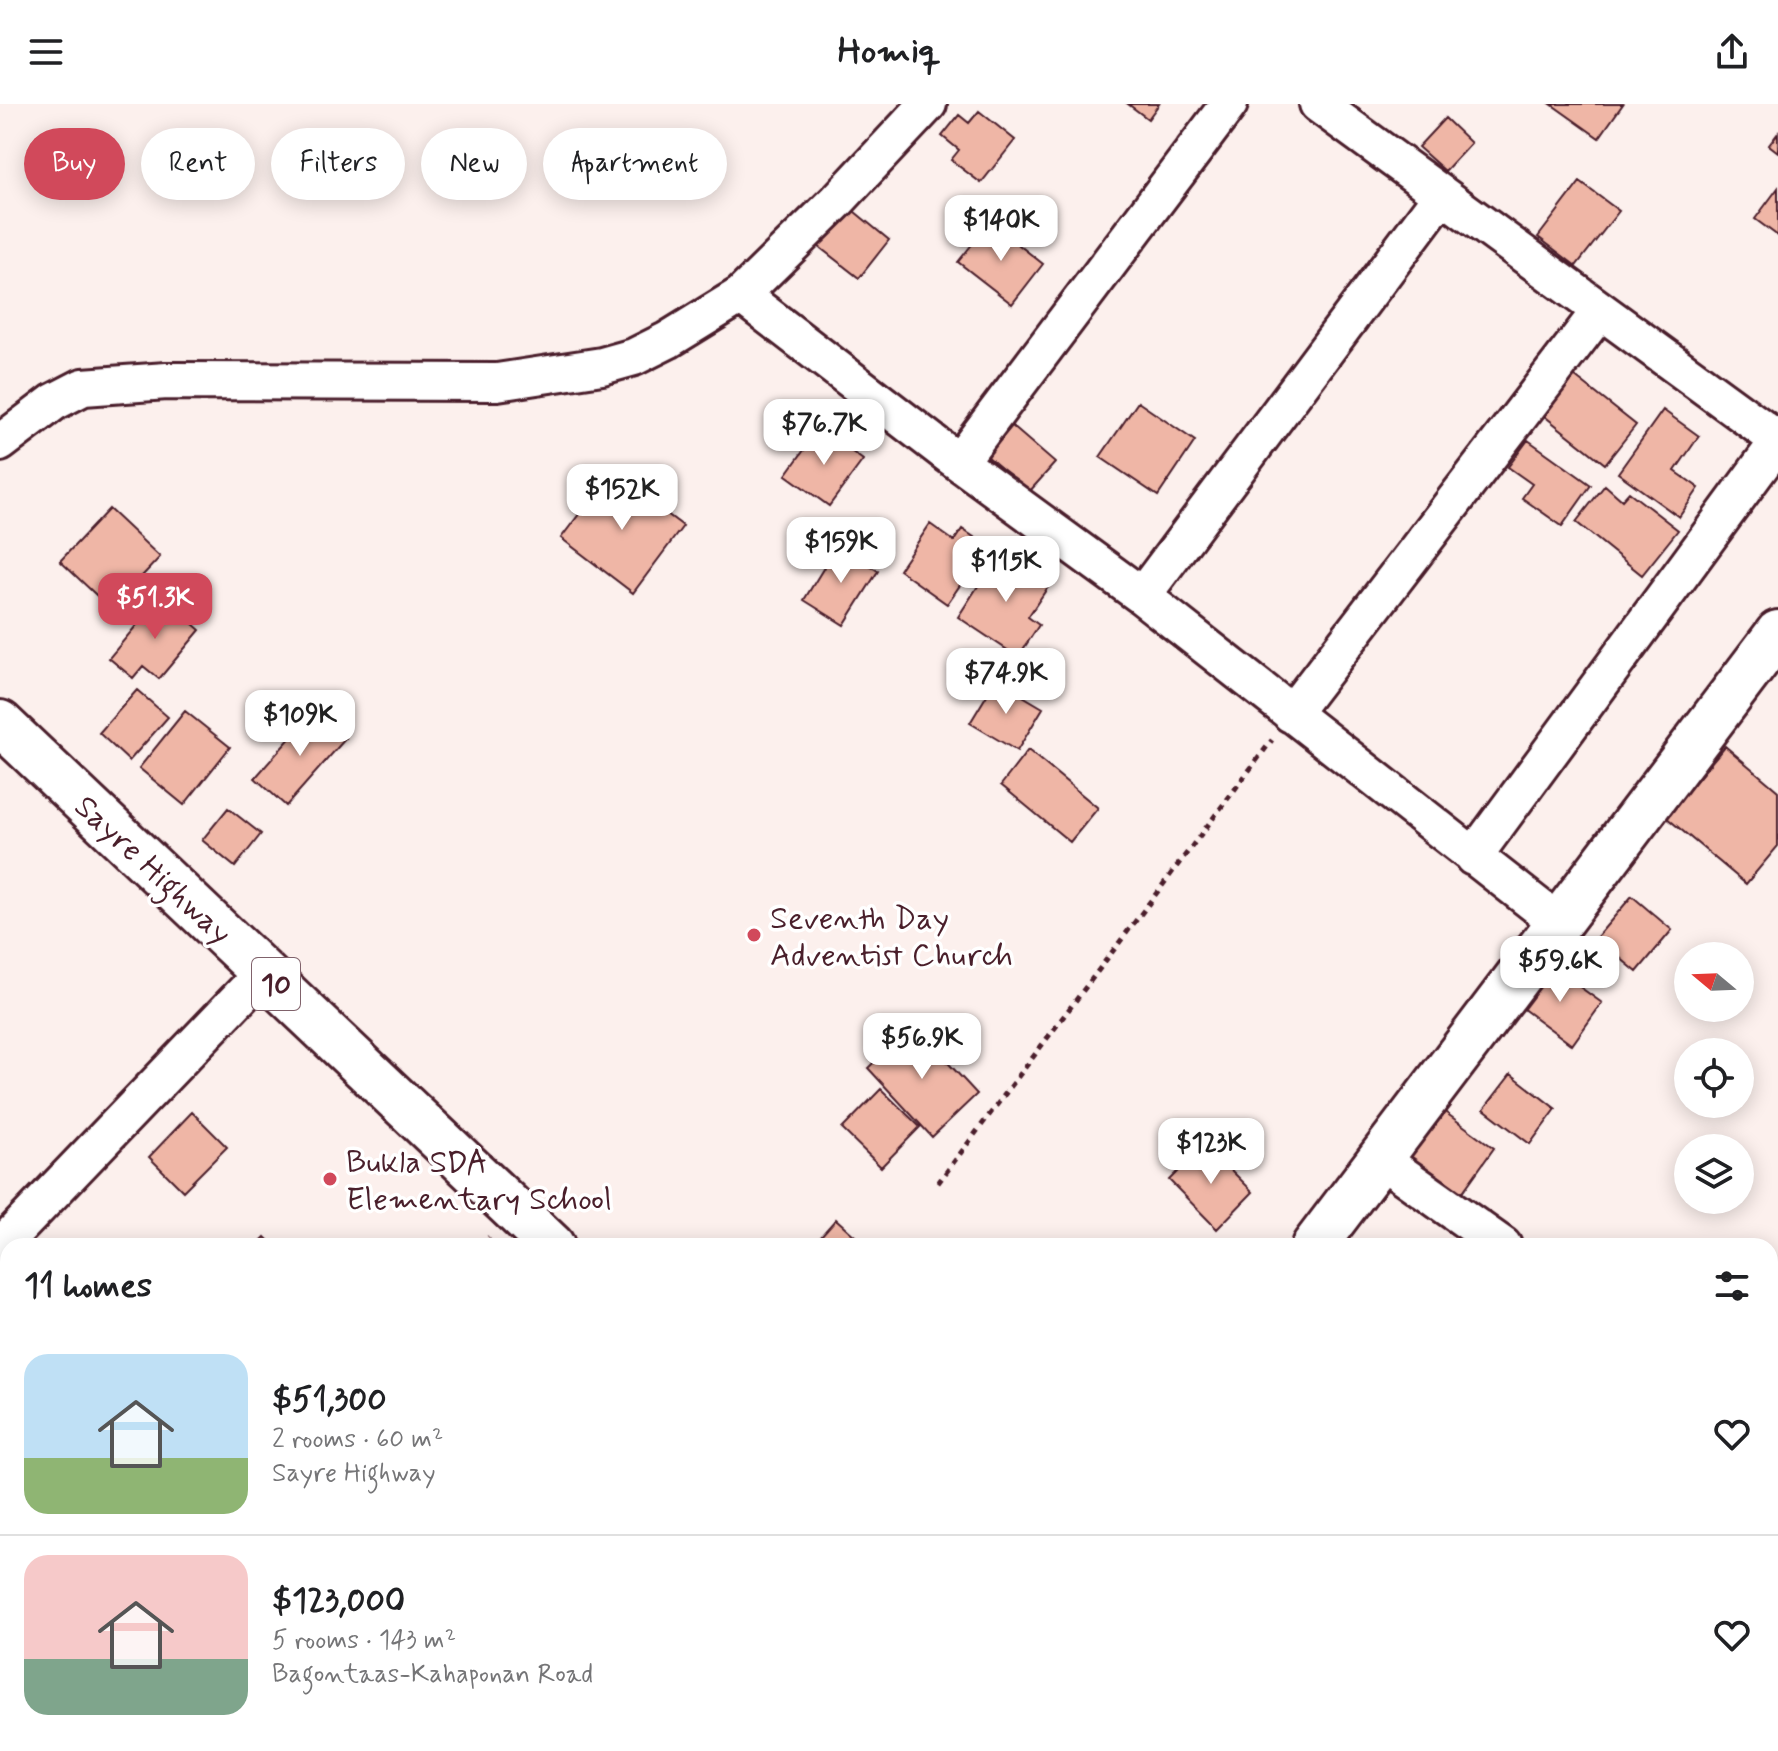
<!DOCTYPE html>
<meta charset="utf-8">
<style>
body{margin:0;font-family:Mynerve,sans-serif;background:#f6f6f6;color:#202124;height:100vh;display:flex;flex-direction:column;font-size:30px;white-space:nowrap}
*{box-sizing:border-box;margin:0}
p{font-size:26px;color:#757577}
.icon{flex:none;width:44px;height:44px;fill:none;stroke:currentColor;stroke-width:2;stroke-linecap:round;stroke-linejoin:round}
.map{position:relative;flex:1;overflow:hidden}
.sheet{position:absolute;left:0px;top:1134px;width:1778px;height:514px;display:flex;flex-direction:column;background:#fff;border-radius:24px 24px 0 0;box-shadow:0 4px 20px #0003}
.sheet>*{flex:none}
.guide{position:absolute;left:24px;top:24px;width:800px;height:72px;display:flex;gap:16px}
.needle{width:52px;rotate:289deg}
.tools{position:absolute;left:1674px;top:838px;display:grid;gap:16px}
.tools a{display:grid;place-items:center;width:80px;height:80px;border-radius:50%;background:#fff;box-shadow:0 4px 20px #0003;font-size:40px}
.price{position:absolute;translate:-50% -68px;padding:0 18px;border-radius:16px;background:#fff;color:#222;font-size:26px;line-height:52px;filter:drop-shadow(0 2px 4px #0008)}
.price::after{content:'';position:absolute;left:50%;top:48px;width:24px;height:18px;margin-left:-12px;background:inherit;clip-path:polygon(0 0,100% 0,50% 100%)}
.price.active{background:#d1495b;color:#fff}
ul{padding:0;list-style:none}
li{display:flex;align-items:center;gap:24px;height:200px;padding:0 24px}
li+li{border-top:2px solid #e0e0e0}
li span{display:grid;place-items:center;flex:none;width:224px;height:160px;border-radius:24px;color:#555}
li>.icon{margin-inline-start:auto}
span .icon{width:96px;height:96px;fill:#fffc;stroke-width:1}
li b{font-size:34px}
h2{display:flex;justify-content:space-between;align-items:center;height:96px;padding:0 24px;font-size:34px}
.chip{padding:0 28px;border-radius:36px;background:#fff;box-shadow:0 4px 20px #0003;font-size:28px;line-height:72px}
.chip.active{background:#d1495b;color:#fff}
header{display:flex;justify-content:space-between;align-items:center;height:104px;padding:0 24px;background:#fff;font-size:36px;font-weight:700}
.map>svg:first-child{display:block}
</style>
<header><svg class="icon" aria-label="menu" viewBox="0 0 24 24"><path d="M4 6h16M4 12h16M4 18h16"/></svg>Homiq<svg class="icon" aria-label="share" viewBox="0 0 24 24"><path d="M12 15V3M7 8l5-5 5 5M5 13v7h14v-7"/></svg></header>
<div class="map">
<svg width="1778" height="1647" viewBox="0 0 1778 1647">
<rect width="100%" height="100%" fill="#fcf0ed"/>
<filter id="ink" filterUnits="userSpaceOnUse"><feTurbulence type="fractalNoise" baseFrequency=".0125" numOctaves="2"/><feDisplacementMap in="SourceGraphic" scale="16" xChannelSelector="R" yChannelSelector="G"/><feConvolveMatrix kernelMatrix="1 2 1 2 8 2 1 2 1" color-interpolation-filters="sRGB"/></filter>
<g filter="url(#ink)">
<!-- building -->
<path fill="#efb6a6" stroke="#4a1f2b" stroke-width="2" d="M1128,0H1159L1148,15Z
M1551,0H1623L1599,34Z
M979,7L1015,36L981,79L951,56L959,46L942,32L959,11L969,19Z
M1445,14L1471,39L1445,67L1418,43Z
M1778,29V48L1769,41Z
M1580,78L1619,107L1576,162L1538,133Z
M1778,84V132L1755,115Z
M849,103L889,136L859,174L818,142Z
M990,118L1043,160L1012,200L958,158Z
M1574,272L1636,321L1605,360L1543,311Z
M1138,298L1195,337L1158,392L1100,353Z
M1663,306L1699,332L1675,367L1699,384L1679,413L1618,369Z
M1012,322L1055,359L1029,388L987,352Z
M820,324L863,356L829,402L786,371Z
M1528,336L1591,381L1562,422L1522,394L1532,380L1508,363Z
M611,368L683,422L633,489L561,434Z
M1605,381L1622,396L1629,388L1678,426L1642,471L1576,418Z
M109,405L160,453L111,505L60,457Z
M930,420L954,437L962,425L987,442L947,500L899,466Z
M837,442L878,467L844,521L804,496Z
M1000,448L1050,480L1028,513L1039,521L1018,553L958,513Z
M161,492L200,526L159,575L143,562L133,574L109,554Z
M996,576L1043,604L1017,647L970,619Z
M137,586L168,613L129,657L99,629Z
M315,606L346,634L286,702L255,674Z
M185,607L230,643L184,701L139,664Z
M1725,642L1778,687V742L1746,780L1666,713Z
M1028,646L1098,704L1070,738L1001,681Z
M228,704L261,730L235,763L202,736Z
M1632,792L1672,826L1637,868L1596,834Z
M1548,860L1602,899L1572,941L1518,901Z
M913,921L977,990L932,1033L868,964Z
M1511,970L1556,1005L1530,1040L1484,1005Z
M881,985L920,1023L881,1063L842,1025Z
M1442,1006L1494,1044L1459,1093L1406,1056Z
M192,1008L227,1043L183,1087L149,1053Z
M1205,1040L1253,1088L1217,1125L1169,1076Z
M836,1115L866,1142H812Z
M265,1133L274,1142H256Z
M1770,1289L1778,1294V1309L1770,1321Z
M348,1640H388L357,1647H349Z"/>
<g fill="none" stroke-linecap="round" stroke-linejoin="round">
<!-- street casing -->
<g stroke="#4a1f2b" stroke-width="42">
<path id="street" d="M1318,0L1778,336
M741,191L949,351L1142,492L1559,819
M0,339L54,298L83,283L167,277L497,278L602,262L634,253L668,236L741,191L837,97L928,0
M959,358L1229,0
M1142,492L1442,91
M1291,610L1600,207
M1473,753L1778,338
M1380,1055L1503,1142
M0,1143L264,868
M0,1260L8,1267
M1770,1366L1773,1368
M0,1476L8,1468"/>
</g>
<!-- secondary casing -->
<g stroke="#4a1f2b" stroke-width="50">
<path id="secondary" d="M1314,1142L1778,529"/>
</g>
<!-- highway casing -->
<g stroke="#4a1f2b" stroke-width="50">
<path id="highway" d="M0,619L552,1142
M1074,1640L1082,1647"/>
</g>
<!-- path -->
<path stroke="#4a1f2b" stroke-width="5" stroke-dasharray="6 6" stroke-linecap="butt" d="M938,1079L1272,636
M480,1142L489,1133"/>
<!-- street -->
<use href="#street" stroke="#fff" stroke-width="36"/>
<!-- secondary -->
<use href="#secondary" stroke="#fff" stroke-width="44"/>
<!-- highway -->
<use href="#highway" stroke="#fff" stroke-width="44"/>
</g>
</g>
<!-- markers -->
<g fill="#d1495b" stroke="#fff" stroke-width="3">
<circle cx="754" cy="831" r="8"/>
<circle cx="330" cy="1075" r="8"/>
</g>
<g text-anchor="middle" stroke-width="7" stroke-linejoin="round" paint-order="stroke">
<!-- shield labels -->
<rect fill="#fff" stroke="#80626b" stroke-width="2" x="252" y="854" width="48" height="52" rx="6"/>
<g font-size="30" font-weight="bold" fill="#4a1f2b">
<text x="276" y="890">10</text>
</g>
<!-- street labels -->
<g font-size="32" fill="#4a1f2b" stroke="#fff">
<text transform="translate(154 765) rotate(43)" y="11">Sayre Highway</text>
</g>
<!-- poi labels -->
<g font-size="32" fill="#4a1f2b" stroke="#fff" text-anchor="start">
<text x="770" y="824">Seventh Day<tspan x="770" dy="37">Adventist Church</tspan></text>
<text x="346" y="1068">Bukla SDA<tspan x="346" dy="37">Elementary School</tspan></text>
</g>
</g>
</svg>
<div class="tools">
<a><svg class="needle" viewBox="-14 -14 28 28"><path d="M0-13l5 13h-10z" fill="#e53935"/><path d="M0 13l5-13h-10z" fill="#757577"/></svg></a>
<a><svg class="icon" aria-label="locate" viewBox="0 0 24 24"><circle cx="12" cy="12" r="6"/><path d="M12 2v4M12 18v4M2 12h4M18 12h4"/></svg></a>
<a><svg class="icon" aria-label="layers" viewBox="0 0 24 24"><path d="M12 4l9 5-9 5-9-5zM3 14l9 5 9-5"/></svg></a>
</div>
<b class="price" style="left:1001px;top:159px">$140K</b>
<b class="price" style="left:824px;top:363px">$76.7K</b>
<b class="price" style="left:622px;top:428px">$152K</b>
<b class="price" style="left:841px;top:481px">$159K</b>
<b class="price" style="left:1006px;top:500px">$115K</b>
<b class="price active" style="left:155px;top:537px">$51.3K</b>
<b class="price" style="left:1006px;top:612px">$74.9K</b>
<b class="price" style="left:300px;top:654px">$109K</b>
<b class="price" style="left:1560px;top:900px">$59.6K</b>
<b class="price" style="left:922px;top:977px">$56.9K</b>
<b class="price" style="left:1211px;top:1082px">$123K</b>
<div class="guide">
<a class="chip active">Buy</a>
<a class="chip">Rent</a>
<a class="chip">Filters</a>
<a class="chip">New</a>
<a class="chip">Apartment</a>
</div>
<section class="sheet">
<h2>11 homes<svg class="icon" aria-label="filters" viewBox="0 0 24 24"><path d="M4 7h16M4 17h16"/><circle cx="9" cy="7" r="2"/><circle cx="15" cy="17" r="2"/></svg></h2>
<ul>
<li><span style="background:linear-gradient(#bfe0f5 65%,#8fb573 0)"><svg class="icon" aria-label="home" viewBox="0 0 24 24"><path d="M3 11l9-7 9 7M6 9v11h12V9"/></svg></span><div><b>$51,300</b><p>2 rooms · 60 m²</p><p>Sayre Highway</p></div><svg class="icon" aria-label="heart" viewBox="0 0 24 24"><path d="M12 20l-8-8c-3-5 5-10 8-4 3-6 11-1 8 4z"/></svg></li>
<li><span style="background:linear-gradient(#f6c9c9 65%,#7fa58c 0)"><svg class="icon" aria-label="home" viewBox="0 0 24 24"><path d="M3 11l9-7 9 7M6 9v11h12V9"/></svg></span><div><b>$123,000</b><p>5 rooms · 143 m²</p><p>Bagontaas-Kahaponan Road</p></div><svg class="icon" aria-label="heart" viewBox="0 0 24 24"><path d="M12 20l-8-8c-3-5 5-10 8-4 3-6 11-1 8 4z"/></svg></li>
</ul>
</section>
</div>
